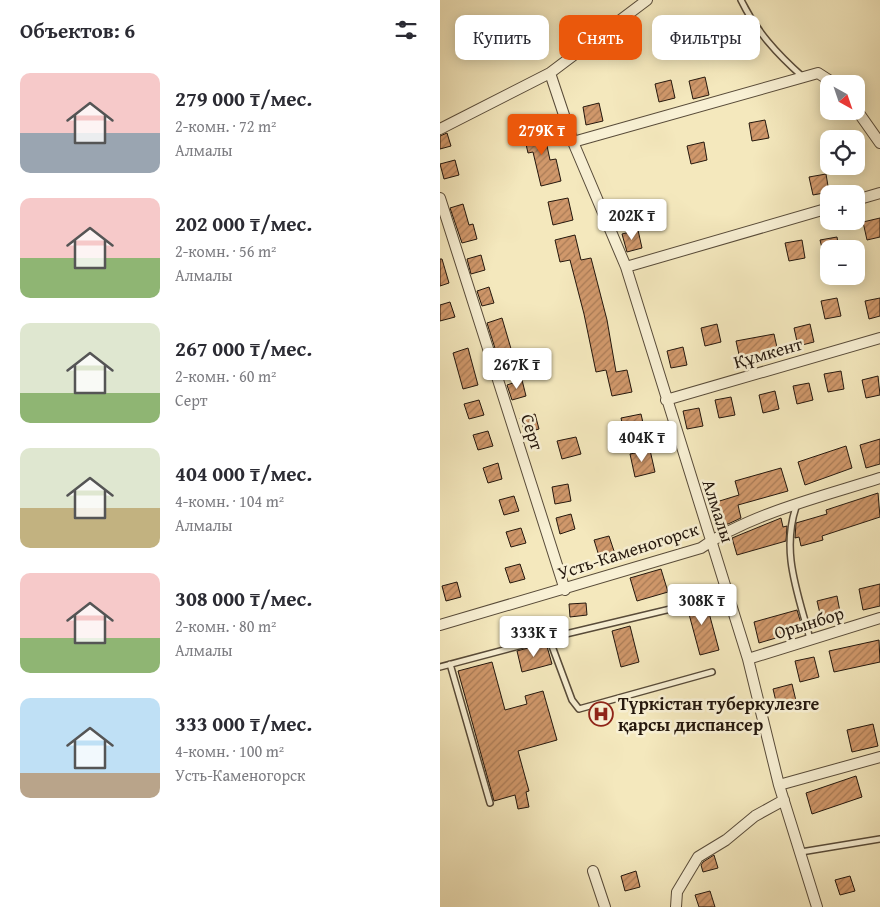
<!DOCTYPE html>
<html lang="ru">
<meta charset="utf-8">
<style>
body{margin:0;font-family:"Gentium Book Plus",serif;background:#f7f7f7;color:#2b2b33;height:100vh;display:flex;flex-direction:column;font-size:19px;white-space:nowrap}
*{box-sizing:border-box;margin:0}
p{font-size:16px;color:#7c7c81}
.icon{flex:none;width:28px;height:28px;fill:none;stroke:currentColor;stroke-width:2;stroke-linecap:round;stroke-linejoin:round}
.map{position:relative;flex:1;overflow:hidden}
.details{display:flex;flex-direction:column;background:#fff;width:440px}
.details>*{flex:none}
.banner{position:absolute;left:15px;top:15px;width:350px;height:45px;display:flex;gap:10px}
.needle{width:32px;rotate:140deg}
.tools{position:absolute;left:380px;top:75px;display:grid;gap:10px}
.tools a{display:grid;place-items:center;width:45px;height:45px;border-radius:10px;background:#fff;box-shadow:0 2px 12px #0003;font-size:25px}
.price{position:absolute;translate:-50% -42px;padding:0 11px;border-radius:5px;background:#fff;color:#222;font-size:16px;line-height:32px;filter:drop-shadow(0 1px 2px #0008)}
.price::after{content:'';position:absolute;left:50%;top:30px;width:15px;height:11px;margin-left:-8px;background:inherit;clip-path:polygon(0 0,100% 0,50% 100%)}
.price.selected{background:#ea580c;color:#fff}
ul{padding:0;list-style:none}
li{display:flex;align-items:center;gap:15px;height:125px;padding:0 20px}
li span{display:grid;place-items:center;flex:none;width:140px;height:100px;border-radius:10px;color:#555}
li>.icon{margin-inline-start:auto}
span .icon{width:60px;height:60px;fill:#fffc;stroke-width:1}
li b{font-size:21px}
h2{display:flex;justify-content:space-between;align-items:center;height:60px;padding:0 20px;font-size:21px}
.pill{padding:0 18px;border-radius:10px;background:#fff;box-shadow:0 2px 12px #0003;font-size:18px;line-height:45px}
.pill.selected{background:#ea580c;color:#fff}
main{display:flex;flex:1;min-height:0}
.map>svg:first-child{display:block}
</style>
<main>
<section class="details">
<h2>Объектов: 6<svg class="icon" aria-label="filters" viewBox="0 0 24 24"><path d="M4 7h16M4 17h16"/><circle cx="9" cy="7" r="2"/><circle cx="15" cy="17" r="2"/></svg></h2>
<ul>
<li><span style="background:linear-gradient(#f6c9c9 60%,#9aa5b1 0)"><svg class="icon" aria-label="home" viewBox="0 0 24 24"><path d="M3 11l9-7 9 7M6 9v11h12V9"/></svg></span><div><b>279 000 ₸/мес.</b><p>2-комн. · 72 m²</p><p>Алмалы</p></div></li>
<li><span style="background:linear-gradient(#f6c9c9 60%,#8fb573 0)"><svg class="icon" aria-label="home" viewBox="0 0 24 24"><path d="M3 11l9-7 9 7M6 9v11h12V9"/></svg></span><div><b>202 000 ₸/мес.</b><p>2-комн. · 56 m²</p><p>Алмалы</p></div></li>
<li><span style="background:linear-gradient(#dfe7d0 70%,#8fb573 0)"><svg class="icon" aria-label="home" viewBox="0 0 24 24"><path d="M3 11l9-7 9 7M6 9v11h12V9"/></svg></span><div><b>267 000 ₸/мес.</b><p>2-комн. · 60 m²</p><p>Серт</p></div></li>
<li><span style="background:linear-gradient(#dfe7d0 60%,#c2b280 0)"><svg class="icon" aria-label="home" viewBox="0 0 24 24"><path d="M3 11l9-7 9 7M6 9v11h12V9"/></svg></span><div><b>404 000 ₸/мес.</b><p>4-комн. · 104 m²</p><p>Алмалы</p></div></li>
<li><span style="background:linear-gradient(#f6c9c9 65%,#8fb573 0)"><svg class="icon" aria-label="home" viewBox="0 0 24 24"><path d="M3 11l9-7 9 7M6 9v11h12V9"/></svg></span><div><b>308 000 ₸/мес.</b><p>2-комн. · 80 m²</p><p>Алмалы</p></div></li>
<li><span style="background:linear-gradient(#bfe0f5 75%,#b9a48a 0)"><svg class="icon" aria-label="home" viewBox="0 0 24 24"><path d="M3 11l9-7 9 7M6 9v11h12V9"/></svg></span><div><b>333 000 ₸/мес.</b><p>4-комн. · 100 m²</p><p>Усть-Каменогорск</p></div></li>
</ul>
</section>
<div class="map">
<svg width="440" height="907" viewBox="0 0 440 907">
<defs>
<pattern id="building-hatch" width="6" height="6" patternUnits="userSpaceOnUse" patternTransform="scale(1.25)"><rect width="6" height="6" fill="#d0986b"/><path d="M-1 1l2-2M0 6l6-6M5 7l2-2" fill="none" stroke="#a97b56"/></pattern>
</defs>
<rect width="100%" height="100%" fill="#f4e8bd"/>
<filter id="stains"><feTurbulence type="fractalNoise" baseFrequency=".004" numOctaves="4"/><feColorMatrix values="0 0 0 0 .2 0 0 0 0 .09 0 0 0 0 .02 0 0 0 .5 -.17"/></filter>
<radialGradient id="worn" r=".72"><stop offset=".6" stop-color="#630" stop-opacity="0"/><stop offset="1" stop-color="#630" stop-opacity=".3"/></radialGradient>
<!-- building -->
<path fill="url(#building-hatch)" stroke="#24170d" d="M265,77L269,95L253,99L249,81Z
M231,80L235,98L219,102L215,84Z
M159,103L163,121L146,125L143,107Z
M325,120L329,138L312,141L309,123Z
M103,127L110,160L116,159L121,181L101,186L93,152L88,153L83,131Z
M7,133L11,146L0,149V136Z
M264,142L267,160L251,164L247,146Z
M15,160L19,175L4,179L0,164Z
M386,174L389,192L373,195L369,177Z
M128,198L133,220L113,225L108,202Z
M23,204L29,225L33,224L37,239L22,243L10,208Z
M440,218V237L427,240L423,222Z
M198,230L202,248L187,252L182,234Z
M135,235L141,260L151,258L167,320L176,372L187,370L192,392L172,396L166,370L156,372L144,314L130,260L120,262L115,240Z
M397,237L399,249H389V264H386L380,240Z
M362,240L365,258L349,261L345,243Z
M41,255L45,270L31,274L27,259Z
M0,259H2L9,283L0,286Z
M49,287L54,303L42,306L37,291Z
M397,298L401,316L385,319L381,301Z
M440,298V316L429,319L425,301Z
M10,302L15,317L0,321V305Z
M62,318L74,359L60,364L47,323Z
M277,324L281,342L265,346L261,328Z
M370,324L374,342L358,346L354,328Z
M334,334L338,352L300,359L296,341Z
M243,347L247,365L231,368L227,351Z
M28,348L38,385L23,389L13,353Z
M401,371L404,389L388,392L384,374Z
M438,376L440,395L426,398L422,380Z
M82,380L86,396L72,400L67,385Z
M369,383L373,400L357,404L353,386Z
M335,391L339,409L323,413L319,395Z
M291,397L295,415L279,418L275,400Z
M39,400L44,415L29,419L24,404Z
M259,408L263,426L247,429L243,411Z
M95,414L99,429L85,433L80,418Z
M201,414L206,436L186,440L181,418Z
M48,431L53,446L38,450L33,435Z
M136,437L141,454L122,459L117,441Z
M440,439V464L426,468L420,445Z
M406,446L412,468L365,485L358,462Z
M210,450L215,472L195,477L190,454Z
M58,463L62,479L48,483L43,468Z
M341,468L348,491L298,505L301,518L288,524L280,525L273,503L299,495L295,481Z
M128,484L131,501L115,504L112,487Z
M438,493L440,517L382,536L383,540L361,546L359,537L355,538L356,523L387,514L386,510Z
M74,496L79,511L64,515L59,500Z
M131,514L135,529L120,534L116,518Z
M341,518L343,527L347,526L346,541L297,555L292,538Z
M81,528L86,543L71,547L66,532Z
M169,536L174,551L159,556L154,540Z
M80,564L85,579L70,583L65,568Z
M221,569L228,592L197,601L190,578Z
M17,582L21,597L6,601L2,586Z
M440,584V606L423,610L419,589Z
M397,596L401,617L382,622L377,601Z
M265,598L279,650L260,655L246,603Z
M146,603L147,615L130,617L129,604Z
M357,610L363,630L319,643L314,622Z
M190,626L199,662L181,667L172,631Z
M439,640L440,662L394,672L389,651Z
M106,643L112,664L82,672L77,651Z
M374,657L379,677L360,682L355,661Z
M52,662L65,710L87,704L85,696L103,691L117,740L78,751L89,791L86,792L89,807L78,809L75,795L54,801L18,671Z
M352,684L357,705L338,710L333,689Z
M433,724L438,746L412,752L407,730Z
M416,776L422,797L372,814L366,793Z
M274,855L278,868L263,872L261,865L263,862Z
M196,871L200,887L185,891L181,876Z
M410,876L415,891L400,895L395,880Z
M270,891L275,907H259L255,895Z"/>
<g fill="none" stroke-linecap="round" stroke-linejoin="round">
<!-- lane casing -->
<g stroke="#584b39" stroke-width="8">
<path id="lane" d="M301,0C316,31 337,54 363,77
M357,504C340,551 358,593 370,639
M109,638L132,700L139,709L272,672
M10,664L50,803
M0,667L109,638L239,607
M361,852L440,839"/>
</g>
<!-- street casing -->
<g stroke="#584b39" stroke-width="12">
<path id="street" d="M110,73L133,142L186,267L308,659L339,785L377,907
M416,109L440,143
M0,129L110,73L207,0
M133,142L378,73L395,84
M0,198L125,590
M416,200L440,193
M186,267L389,208
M226,400L440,338
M0,625L261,548C309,514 384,496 440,478
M308,659L440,618
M339,785L440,757
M153,871L165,907
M236,907L237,892L258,857L286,840L315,816L344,800"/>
</g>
<!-- lane -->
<use href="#lane" stroke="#f8f0d4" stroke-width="5"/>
<!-- street -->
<use href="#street" stroke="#f8f0d4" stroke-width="10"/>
</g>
<!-- icons -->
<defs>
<g id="hospital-ring" transform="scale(1.25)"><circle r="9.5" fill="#f8f0d4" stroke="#8f2418" stroke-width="1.5"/><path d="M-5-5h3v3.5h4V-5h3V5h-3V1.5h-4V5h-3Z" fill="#8f2418"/></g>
</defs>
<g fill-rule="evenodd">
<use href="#hospital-ring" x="161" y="714"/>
</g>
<g text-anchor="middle" stroke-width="5" stroke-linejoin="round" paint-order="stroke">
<!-- street labels -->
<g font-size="18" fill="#24170d" stroke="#f8f0d4">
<text transform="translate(328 353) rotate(-16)" y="6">Құмкент</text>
<text transform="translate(92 432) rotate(72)" y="6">Серт</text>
<text transform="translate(278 511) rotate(72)" y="6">Алмалы</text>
<text transform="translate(188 551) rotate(-18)" y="6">Усть-Каменогорск</text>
<text transform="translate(369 623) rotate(-17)" y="6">Орынбор</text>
</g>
<!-- poi labels -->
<g font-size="18" font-weight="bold" fill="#24170d" stroke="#f8f0d4" text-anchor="start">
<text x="178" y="710">Түркістан туберкулезге<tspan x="178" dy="21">қарсы диспансер</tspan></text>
</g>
</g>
<rect width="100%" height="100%" filter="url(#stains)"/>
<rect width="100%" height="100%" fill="url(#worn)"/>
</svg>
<div class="tools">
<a><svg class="needle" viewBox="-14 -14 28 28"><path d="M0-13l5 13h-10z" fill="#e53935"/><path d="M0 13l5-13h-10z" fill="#7c7c81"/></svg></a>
<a><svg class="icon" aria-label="locate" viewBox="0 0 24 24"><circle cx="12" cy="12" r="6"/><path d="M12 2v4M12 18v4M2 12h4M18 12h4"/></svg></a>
<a>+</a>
<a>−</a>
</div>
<b class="price selected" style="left:102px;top:156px">279K ₸</b>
<b class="price" style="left:192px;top:241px">202K ₸</b>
<b class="price" style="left:77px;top:390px">267K ₸</b>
<b class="price" style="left:202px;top:463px">404K ₸</b>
<b class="price" style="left:262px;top:626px">308K ₸</b>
<b class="price" style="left:94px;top:658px">333K ₸</b>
<div class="banner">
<a class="pill">Купить</a>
<a class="pill selected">Снять</a>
<a class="pill">Фильтры</a>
</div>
</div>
</main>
